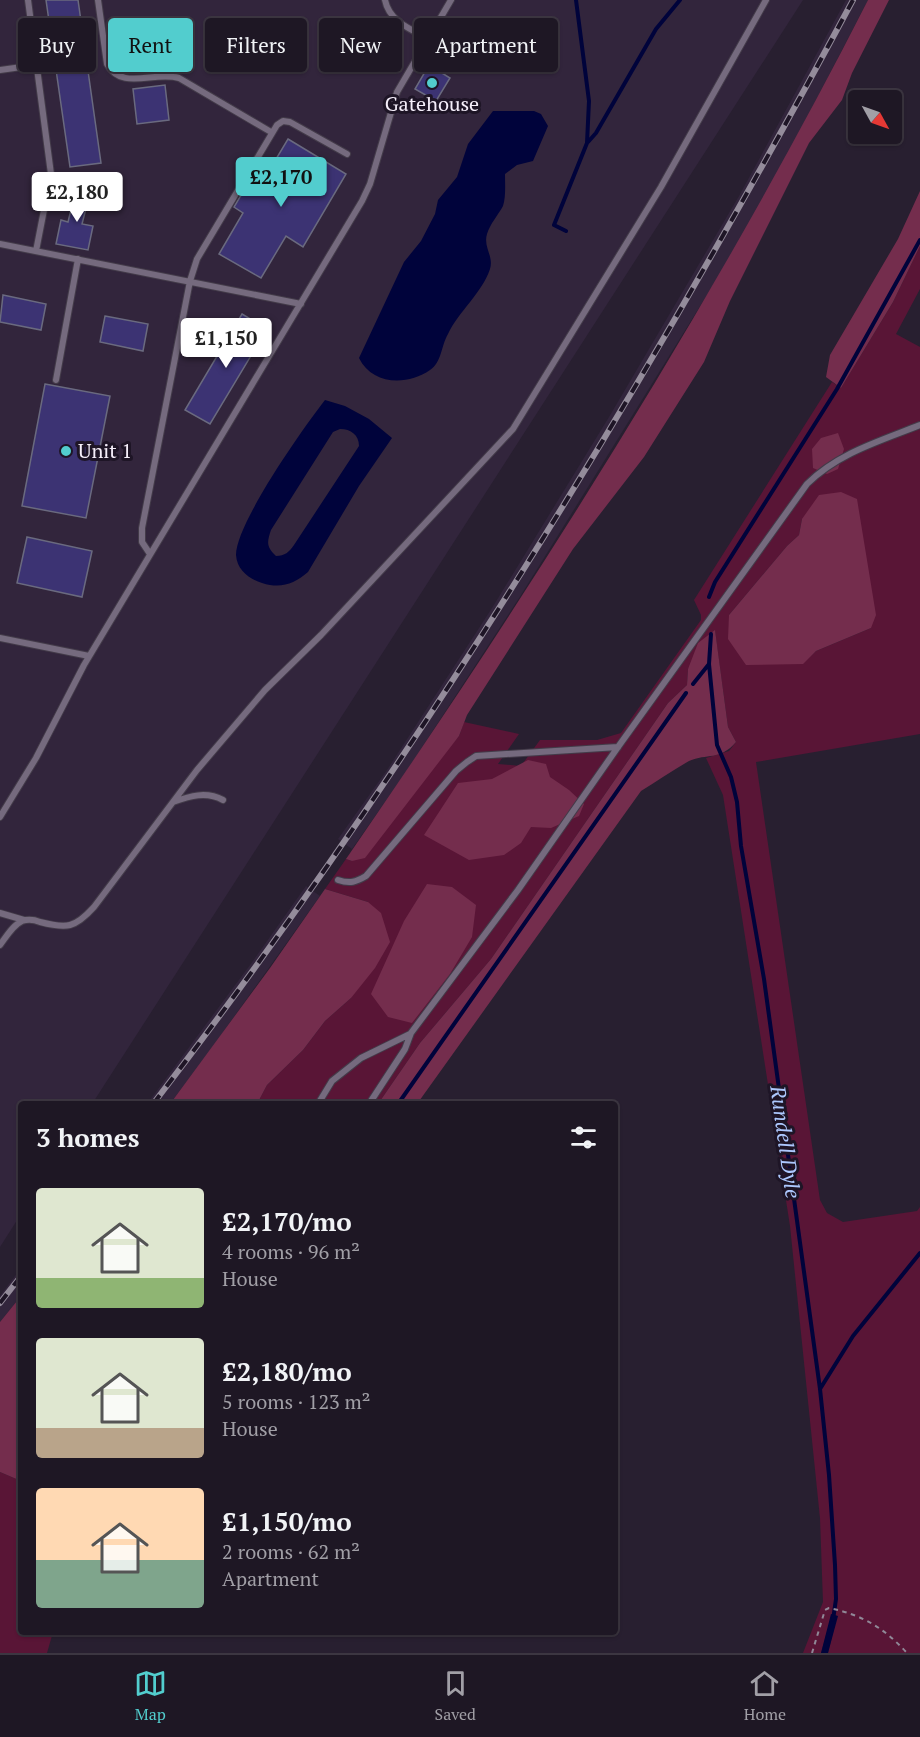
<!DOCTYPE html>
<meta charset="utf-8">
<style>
body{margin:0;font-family:"PT Serif",serif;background:#2b2431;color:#f1f3f6;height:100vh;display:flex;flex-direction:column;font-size:22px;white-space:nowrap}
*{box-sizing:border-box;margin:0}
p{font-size:20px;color:#a19fa6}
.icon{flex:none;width:33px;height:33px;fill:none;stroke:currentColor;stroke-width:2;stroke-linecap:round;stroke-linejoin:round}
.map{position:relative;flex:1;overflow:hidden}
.panel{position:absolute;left:18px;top:1101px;width:600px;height:534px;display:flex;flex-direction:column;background:#1e1724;border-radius:6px;box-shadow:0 2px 4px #0004,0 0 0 2px #3c3641}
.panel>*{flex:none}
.guide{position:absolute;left:18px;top:18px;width:600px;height:54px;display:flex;gap:12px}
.needle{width:39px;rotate:130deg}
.buttons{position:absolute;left:848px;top:90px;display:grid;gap:12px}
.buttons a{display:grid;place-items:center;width:54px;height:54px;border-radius:6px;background:#1e1724;box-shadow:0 2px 4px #0004,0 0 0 2px #3c3641;font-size:30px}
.price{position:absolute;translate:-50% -51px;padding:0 14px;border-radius:6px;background:#fff;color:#222;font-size:20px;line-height:39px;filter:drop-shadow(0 2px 3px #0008)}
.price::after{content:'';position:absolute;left:50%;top:36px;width:18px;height:14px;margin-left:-9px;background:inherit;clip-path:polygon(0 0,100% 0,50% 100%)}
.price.selected{background:#52cdce;color:#111}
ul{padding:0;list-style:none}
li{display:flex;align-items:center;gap:18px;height:150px;padding:0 18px}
li span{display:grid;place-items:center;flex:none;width:168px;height:120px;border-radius:6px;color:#555}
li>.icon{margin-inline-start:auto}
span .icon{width:72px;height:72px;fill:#fffc;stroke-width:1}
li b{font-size:26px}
h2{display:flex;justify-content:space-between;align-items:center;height:72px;padding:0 18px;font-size:26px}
.tag{padding:0 21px;border-radius:6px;background:#1e1724;box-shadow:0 2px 4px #0004,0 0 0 2px #3c3641;font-size:21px;line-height:54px}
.tag.selected{background:#52cdce;color:#111}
.menu{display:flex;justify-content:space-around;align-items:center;height:84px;border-top:2px solid #3c3641;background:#1e1724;font-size:16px;color:#a19fa6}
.menu a{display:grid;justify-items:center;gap:3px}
.menu .selected{color:#52cdce}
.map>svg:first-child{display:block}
</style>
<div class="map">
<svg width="920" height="1653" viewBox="0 0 920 1653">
<rect width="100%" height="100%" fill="#281f30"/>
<!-- built -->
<path fill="#32253c" d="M0,0H803L92,1104H21V1214L0,1247Z
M846,0H868L790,150L733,253L521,595L406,772L352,849L338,839L387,770L492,608L609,417L739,196Z
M306,886L320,896L211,1049L170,1104H147L253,961Z
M21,1268V1296L0,1322V1296Z"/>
<!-- green -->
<path fill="#591536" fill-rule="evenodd" d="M920,246V289L896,334L920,347V734L756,762L820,1200L827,1213L843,1222L917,1211L920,1207V1653H828L837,1616L832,1614L821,1653H803L823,1602L820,1518L790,1226L723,795L706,758L729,751L736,742L728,727L715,631L688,669L687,685L668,703L491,959L420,1043L378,1104H257L267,1085L303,1050L325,1021L351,998L368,902L325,889L346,859L352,861L459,736L464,722L519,734L498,764L521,766L540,740H597L621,733L701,620V615L694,600L832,382L841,388L893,302ZM802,519L871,628L816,651L803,663L729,615L787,546L799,535Z
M0,1472L21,1481V1632H53L47,1653H0Z"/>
<!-- forest -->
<path fill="#742d4d" d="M868,0H889L852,73L842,100L809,143L730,301L704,362L644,457L573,549L467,715L459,736L365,858L352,861L346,859C536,583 716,299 868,0Z
M920,191V246L893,302L841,388L826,377L830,355L898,239Z
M838,433L844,449L838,469L827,474L813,468L812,449L821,438Z
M841,492L857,499L876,615L871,628L816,651L803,664L746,665L728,639L729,615L787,546L799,535L802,519L819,495Z
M715,630L728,727L736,742C720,761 707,753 689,761C673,770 657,781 641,791L417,1104H378L420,1043L491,959L668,703L687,685L688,669L698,643Z
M528,760L546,764L550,777L569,790L584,804L579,816L551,828L531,827L521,843L504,855L469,860L424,835L458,783L492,779Z
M427,884L452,887L476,905L472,937L450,974L412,1023L388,1017L371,994L404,921Z
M325,889L368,902L381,913L390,942L375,968L351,998L325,1021L303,1050L267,1085L257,1104H170L270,968Z
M21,1296V1481L0,1472V1322Z"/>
<!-- water -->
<path fill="#00033b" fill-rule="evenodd" d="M493,111H534L541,114L548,126L533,161L517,165L505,174C505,184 506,197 503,206C498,215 490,224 487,234C483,247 494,256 490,269C482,293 459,311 448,334C441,346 442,362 430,370C407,386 372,385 359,358L404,262L421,241L435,214L438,200L457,177L468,144Z
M325,400L345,406L369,419L392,438L359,486L308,572C294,584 281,589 262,583C249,579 237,570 236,555C236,523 304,427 325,400ZM340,429C351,429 359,435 359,446L294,545C289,552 285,556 276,556C266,547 267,542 271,530L333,432Z
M831,1614L838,1616L828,1653H821Z"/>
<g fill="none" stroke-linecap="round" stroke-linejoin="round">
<!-- stream -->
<path stroke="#00033b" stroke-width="4" d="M588,142L596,133L656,29L680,0
M566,231L554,225L587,143L589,101L576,0
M709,597L715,582L837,389L920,240
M711,634L709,664L717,745L731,777L737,802L741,846L764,979L820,1389L829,1475L835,1565L836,1599L833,1620
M693,684L709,664
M398,1104L686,693
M820,1389L853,1336L920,1253"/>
</g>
<!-- building -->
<path fill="#3c3373" stroke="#6a6a7f" stroke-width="1.5" d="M46,0H78L101,163L70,167Z
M429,65L450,78L436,101L415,89Z
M165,85L169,120L137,124L133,89Z
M288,139L346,174L303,247L286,236L261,278L219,254L243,213L234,207L247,185L257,191Z
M77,185L91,189L82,224L93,226L88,250L56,244L61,220L68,222Z
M3,295L46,304L41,330L0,322Z
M242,314L267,329L210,424L185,410Z
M105,316L148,324L143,351L100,342Z
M45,384L110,396L86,518L22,506Z
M27,537L92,551L82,597L17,583Z"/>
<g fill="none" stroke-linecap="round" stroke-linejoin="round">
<!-- service casing -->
<g stroke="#433b49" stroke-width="8">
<path id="service" d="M28,0L51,174L36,251
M98,0L107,64C122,91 153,71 179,78L271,132
M385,0C389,21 410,29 427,38
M0,70L36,65
M0,244L301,304
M56,380L78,259
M150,554L142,542V528L190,281L197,259L277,125L283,121L290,122L347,154
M0,638L89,656
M173,802C190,796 206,791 223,800
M0,817L36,758L84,665L362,201L370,184L397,92L451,0
M338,880C350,884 356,882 366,876L456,771L467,762L476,756L618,747
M0,913L24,920
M0,945C6,937 13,925 22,921C28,919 35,920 40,922C67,929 75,928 94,907L197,770L265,690L321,635L513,429L661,187L766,0
M318,1104L332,1081L361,1058L410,1034
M369,1104L405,1049L411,1033L518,890L618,747L807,484C838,453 880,441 920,425"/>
</g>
<!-- path -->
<path stroke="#908897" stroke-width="2" stroke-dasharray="4.5 4.5" stroke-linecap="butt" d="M812,1653L825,1610L829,1608C863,1615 884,1628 907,1653"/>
<!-- service -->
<use href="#service" stroke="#756a7e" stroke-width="6"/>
<!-- rail casing -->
<g stroke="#948c9b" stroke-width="6">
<path id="rail" d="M153,1104C419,758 647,384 853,0
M0,1303L21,1276"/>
</g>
<!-- rail -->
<use href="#rail" stroke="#1e1526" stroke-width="4" stroke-dasharray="11" stroke-linecap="butt"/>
</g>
<!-- markers -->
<g fill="#52cdce" stroke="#1e1526" stroke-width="2">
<circle cx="432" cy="83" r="6"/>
<circle cx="66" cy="451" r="6"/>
</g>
<g text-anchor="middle" stroke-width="6" stroke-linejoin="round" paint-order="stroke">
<!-- poi labels -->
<g font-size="20" fill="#f5eefa" stroke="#1e1526">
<text x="432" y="111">Gatehouse</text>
<text x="78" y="458" text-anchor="start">Unit 1</text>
</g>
<!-- water labels -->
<g font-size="21" font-style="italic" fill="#adc8fe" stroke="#1e1526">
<text transform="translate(785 1142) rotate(82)" y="7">Rundell Dyle</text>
</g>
</g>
</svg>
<div class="buttons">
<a><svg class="needle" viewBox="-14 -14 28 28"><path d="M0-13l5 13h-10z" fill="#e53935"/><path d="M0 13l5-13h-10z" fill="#a19fa6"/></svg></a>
</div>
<b class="price selected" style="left:281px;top:208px">£2,170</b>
<b class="price" style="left:77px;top:223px">£2,180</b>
<b class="price" style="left:226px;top:369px">£1,150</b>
<div class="guide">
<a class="tag">Buy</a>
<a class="tag selected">Rent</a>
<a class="tag">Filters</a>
<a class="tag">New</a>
<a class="tag">Apartment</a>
</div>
<section class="panel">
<h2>3 homes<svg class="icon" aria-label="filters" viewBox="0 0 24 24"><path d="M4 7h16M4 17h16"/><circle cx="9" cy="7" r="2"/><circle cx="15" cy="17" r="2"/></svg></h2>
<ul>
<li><span style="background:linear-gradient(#dfe7d0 75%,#8fb573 0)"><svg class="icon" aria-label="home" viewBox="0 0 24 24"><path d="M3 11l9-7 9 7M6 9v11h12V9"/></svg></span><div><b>£2,170/mo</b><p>4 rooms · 96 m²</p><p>House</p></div></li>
<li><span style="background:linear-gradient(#dfe7d0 75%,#b9a48a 0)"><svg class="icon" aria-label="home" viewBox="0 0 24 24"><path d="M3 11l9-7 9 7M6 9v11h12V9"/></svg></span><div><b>£2,180/mo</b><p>5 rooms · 123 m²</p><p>House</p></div></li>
<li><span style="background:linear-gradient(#ffd9b3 60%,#7fa58c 0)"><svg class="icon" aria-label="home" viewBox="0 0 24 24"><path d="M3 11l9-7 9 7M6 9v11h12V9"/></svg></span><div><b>£1,150/mo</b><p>2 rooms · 62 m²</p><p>Apartment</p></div></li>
</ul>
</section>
</div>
<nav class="menu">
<a class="selected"><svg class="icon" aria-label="map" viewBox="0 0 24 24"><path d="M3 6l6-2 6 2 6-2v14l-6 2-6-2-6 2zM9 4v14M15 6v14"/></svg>Map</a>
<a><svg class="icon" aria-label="saved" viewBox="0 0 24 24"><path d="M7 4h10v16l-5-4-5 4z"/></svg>Saved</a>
<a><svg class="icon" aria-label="home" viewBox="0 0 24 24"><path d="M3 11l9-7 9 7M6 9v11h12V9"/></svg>Home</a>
</nav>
